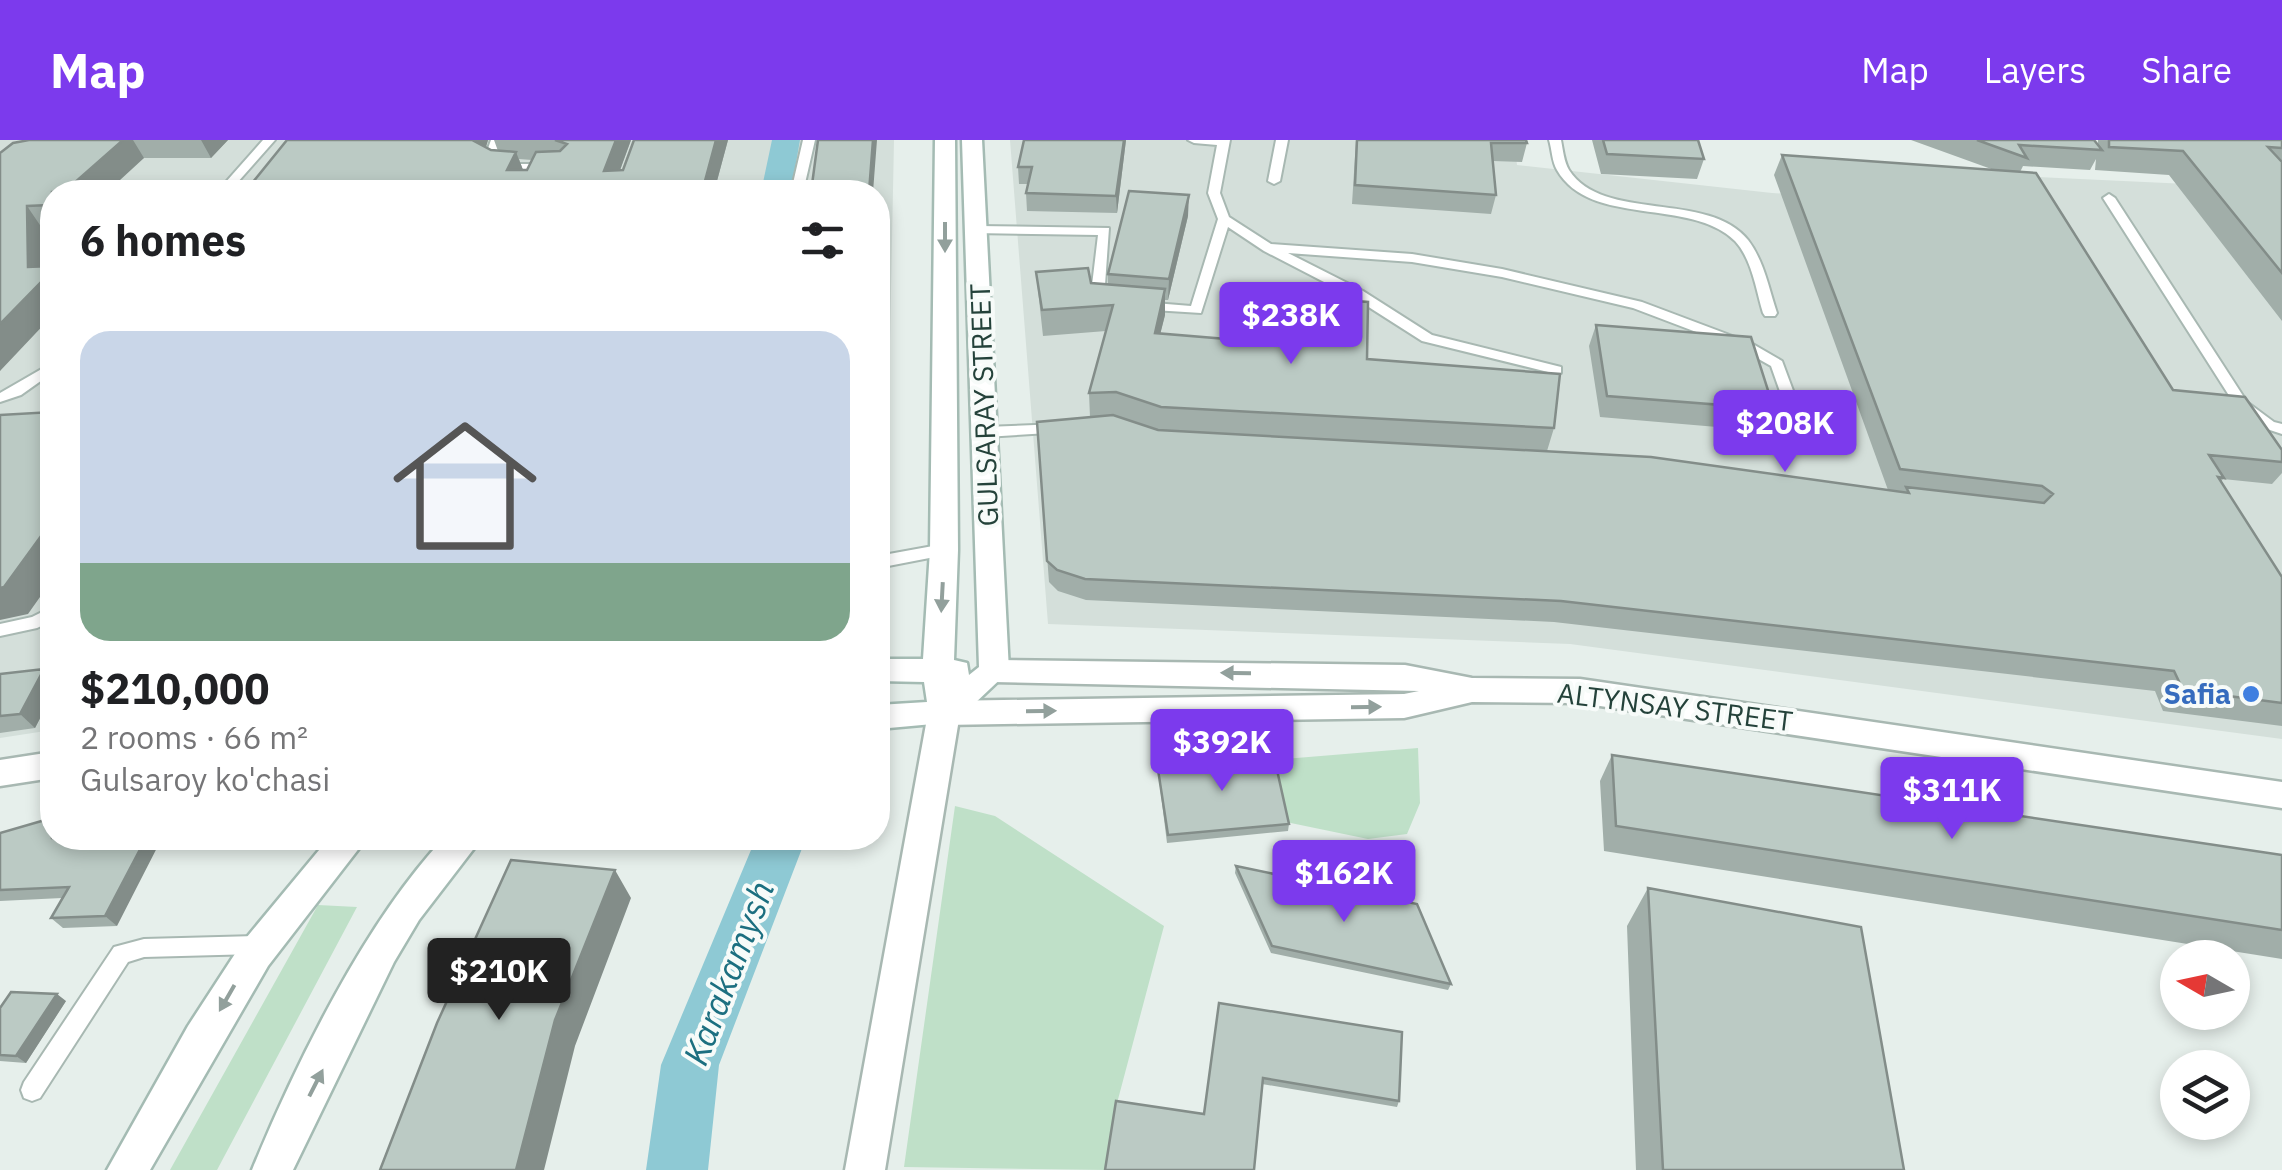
<!DOCTYPE html>
<meta charset="utf-8">
<style>
body{margin:0;font-family:"IBM Plex Sans",sans-serif;background:#f2f2f2;color:#202124;height:100vh;display:flex;flex-direction:column;font-size:38px;white-space:nowrap}
*{box-sizing:border-box;margin:0}
p{font-size:32px;color:#757577}
.icon{flex:none;width:55px;height:55px;fill:none;stroke:currentColor;stroke-width:2;stroke-linecap:round;stroke-linejoin:round}
.map{position:relative;flex:1;overflow:hidden}
.drawer{position:absolute;left:40px;top:40px;width:850px;height:670px;display:flex;flex-direction:column;background:#fff;border-radius:40px;box-shadow:0 5px 15px #0003}
.drawer>*{flex:none}
.needle{width:65px;rotate:279deg}
.controls{position:absolute;left:2160px;top:800px;display:grid;gap:20px}
.controls a{display:grid;place-items:center;width:90px;height:90px;border-radius:50%;background:#fff;box-shadow:0 5px 15px #0003;font-size:50px}
.price{position:absolute;translate:-50% -85px;padding:0 22px;border-radius:10px;background:#7c3aed;color:#fff;font-size:32px;line-height:65px;filter:drop-shadow(0 2px 5px #0008)}
.price::after{content:'';position:absolute;left:50%;top:60px;width:30px;height:22px;margin-left:-15px;background:inherit;clip-path:polygon(0 0,100% 0,50% 100%)}
.price.selected{background:#222;color:#fff}
ul{padding:0;list-style:none}
li{display:grid;align-content:center;gap:20px;height:530px;padding:0 40px}
li+li{border-top:2px solid #e0e0e0}
li span{display:grid;place-items:center;height:310px;border-radius:30px;color:#555}
li>.icon{margin-inline-start:auto}
span .icon{width:180px;height:180px;fill:#fffc;stroke-width:1}
li b{font-size:42px}
h2{display:flex;justify-content:space-between;align-items:center;height:120px;padding:0 40px;font-size:42px}
header{display:flex;align-items:center;gap:60px;box-sizing:border-box;height:140px;padding:0 50px;background:#7c3aed;color:#fff}
header strong{font-size:48px}
nav{display:flex;gap:55px;margin-inline-start:auto;font-size:35px}
.map>svg:first-child{display:block}
</style>
<header>
<strong>Map</strong>
<nav><a>Map</a><a>Layers</a><a>Share</a></nav>
</header>
<div class="map">
<svg width="2282" height="1030" viewBox="0 0 2282 1030">
<rect width="100%" height="100%" fill="#e6efeb"/>
<!-- built -->
<path fill="#d4dfda" d="M0,0H894L886,403H878V52H52V590L0,598Z
M1010,0H1514L1517,25L1772,53L1984,66L1970,34L2209,45L2282,30V599L1570,504L1048,484Z"/>
<!-- green -->
<path fill="#bfe0c8" d="M1418,608L1420,663L1407,694L1368,699L1286,682L1272,620Z
M955,666L995,676L1164,786L1116,967L1106,1030L904,1027Z
M318,765L357,767L217,1030H170Z"/>
<g fill="none" stroke-linecap="round" stroke-linejoin="round">
<!-- canal -->
<path fill="#8ec9d4" fill-rule="evenodd" d="M772,0H800L791,52H761Z
M756,698H806L719,925L708,1030H646L661,925Z"/>
<!-- service casing -->
<g stroke="#a8b8b2" stroke-width="4">
<path id="service" d="M263,0H275L229,52H217Z
M491,0H503L496,19L504,24H552L558,27L552,30H502L484,20Z
M803,0H815L803,52H791Z
M1188,0H1230L1220,53L1229,77L1271,104L1412,114L1502,129L1642,162L1751,203L1782,221L1808,291L1801,296L1794,291L1771,226L1741,209L1633,168L1502,137L1412,122L1288,113L1363,151L1432,195L1561,227V233L1556,234L1422,201L1353,157L1264,111L1228,87L1201,173L1137,169L1135,166L1142,162L1191,166L1218,79L1208,53L1217,5L1194,3Z
M1276,0H1288L1280,41L1274,44L1268,41Z
M1549,0H1561C1563,10 1564,22 1569,30C1603,83 1708,50 1748,100C1764,121 1769,149 1777,173L1775,176H1765L1763,173C1756,150 1752,119 1735,101C1691,57 1590,88 1557,30C1552,22 1552,10 1549,0Z
M2109,54L2115,58L2247,262L2274,282L2282,284V294L2264,288L2237,268L2103,58Z
M977,86L1109,88L1104,159L1109,162L1102,166L1090,162L1098,95L973,93V87Z
M52,223V233L21,255L0,262V253Z
M1060,284L1067,289L1065,292L985,297L978,292L985,287Z
M944,404L950,406L952,410L950,414L878,428V416Z
M52,467V481L37,488L0,496V484L32,477Z
M260,796L267,798L271,805L267,812L260,814L144,817L128,822L40,958L32,961L24,958L21,950L24,942L114,807L144,799Z"/>
</g>
<!-- minor casing -->
<g stroke="#a8b8b2" stroke-width="5">
<path id="minor" d="M944,561L955,564L960,573L885,1030H845L928,573L933,564Z
M52,612V638L0,646V620Z"/>
</g>
<!-- tertiary casing -->
<g stroke="#a8b8b2" stroke-width="5">
<path id="tertiary" d="M994,520L1405,525L1472,538L1580,539L2282,642V668L1580,563L1472,562L1404,578L944,585L933,582L928,573L933,564L944,561L1404,554L1419,551L994,542L983,539L979,531L983,523Z"/>
</g>
<!-- secondary casing -->
<g stroke="#a4bbb3" stroke-width="5">
<path id="secondary" d="M935,0H955L958,410L954,520L967,523L969,535L979,527L962,0H982L1009,531L955,582L878,589V565L927,562L924,542L878,541V519H923L930,410Z
M329,698H367L268,826L150,1030H107L188,886L242,803Z
M444,698H482L419,780L394,822L293,1030H252C296,923 365,782 444,698Z"/>
</g>
<!-- service -->
<use href="#service" fill="#fff" fill-rule="evenodd"/>
<!-- minor -->
<use href="#minor" fill="#fff" fill-rule="evenodd"/>
<!-- tertiary -->
<use href="#tertiary" fill="#fff" fill-rule="evenodd"/>
<!-- secondary -->
<use href="#secondary" fill="#fff" fill-rule="evenodd"/>
</g>
<!-- wall -->
<path fill="#a1aea9" fill-rule="evenodd" d="M29,0H228L211,18H144L52,52V91H44L46,126L0,231Z
M287,0H488L486,7L491,10L498,11L494,0H631L620,30H623L634,0H728L714,52H252L249,47ZM519,19L532,20L527,30H523Z
M1024,0H1126L1117,73L1027,71L1026,53L1028,44H1019L1018,27Z
M1356,0H1526L1527,3L1522,22L1493,21L1496,55L1491,74L1352,64Z
M1592,0H1698L1704,19L1697,39L1601,34Z
M1911,0H2094L2098,4V0H2282V181L2169,35L2095,30L2096,19L2090,30L2023,26L2020,32L2173,250L2282,310V333L2272,344L2223,339L2221,342L2282,437V586L2163,571L2155,551L1554,482L1086,460L1058,451L1049,442L1037,282L1090,277L1089,253L1106,191L1043,196L1036,132L1091,143L1108,144V134L1188,76L1168,160H1165V175L1160,194L1367,219L1554,288L1547,311L1888,350L1774,35L1782,15L1994,30Z
M1596,185L1774,269L1764,291L1600,277L1589,206Z
M44,529L52,538V555L35,588L0,593V534Z
M1612,615L2282,715V819L1604,711L1600,641Z
M1157,623L1289,684L1288,691L1167,703Z
M52,678L117,786L63,788L51,778L62,758L0,761V693Z
M1236,726L1451,844L1448,850L1271,813L1235,733Z
M1648,748L1904,1030H1636L1627,786Z
M66,861L26,923L0,921V868Z
M1219,863L1399,961L1397,967L1262,944L1204,974Z"/>
<!-- shaded-wall -->
<path fill="#838d89" d="M123,0H133L144,18L107,52H64Z
M201,0H228L211,18Z
M472,0H488L481,23Z
M616,0H631L612,52L604,31Z
M716,0H728L714,52H702Z
M873,0H877L873,52H869Z
M1124,0H1126L1117,73L1116,56Z
M516,12L525,35L507,30Z
M1189,55L1188,76L1168,160L1169,139Z
M27,66L44,91L46,138L52,131V176L0,231V184Z
M1165,149V175L1154,219L1155,193Z
M52,381V440L28,474L0,480V448Z
M44,529L52,538V555L35,588L20,574Z
M146,698H162L117,786L105,776Z
M615,730L631,758L575,906L544,1030H516L555,880Z
M57,854L66,861L26,923L16,916Z"/>
<!-- building -->
<path fill="#bbcac4" stroke="#838d89" stroke-width="2.5" d="M29,0H123L64,52H52V63L50,65L27,66L28,127L52,126V131L0,184V13L13,3Z
M287,0H472L491,10L516,12L507,30H527L536,12L560,11L567,4L555,0H616L604,31L623,30L634,0H716L702,52H319L325,44L249,47Z
M818,0H873L869,52H811Z
M1024,0H1124L1116,56L1026,53L1032,27H1018Z
M1357,0H1526L1527,3H1491L1496,55L1355,45Z
M1603,0H1698L1704,19L1607,14Z
M1977,0H2094L2102,10L2019,5L2027,18Z
M2109,0H2282V8L2268,7L2282,22V133L2183,11L2109,7Z
M1782,15L2036,33L2173,250L2245,257L2282,310V322L2209,315L2224,338L2218,337L2282,437V563L2183,550L2174,531L1561,461L1085,439L1057,430L1047,421L1037,282L1113,275L1158,290L1651,317L1909,353L1906,347L2044,363L2053,354L2042,346L1900,329Z
M1129,51L1189,55L1169,139L1108,134Z
M1088,128L1091,143L1165,149L1155,193L1299,205L1304,157L1368,162L1367,219L1560,234L1554,288L1161,267L1116,252L1089,253L1113,165L1042,170L1036,132Z
M1596,185L1751,197L1774,269L1607,256Z
M52,272V381L4,447L0,448V275Z
M44,529L20,574L0,576V534Z
M1273,612L1289,684L1168,695L1157,623Z
M1612,615L2282,715V790L1616,686Z
M52,678V698H146L105,776L51,778L69,747L0,750V693Z
M511,720L615,730L555,880L516,1030H380L437,883Z
M1236,726L1417,764L1451,844L1272,806Z
M1648,748L1861,787L1904,1030H1663Z
M11,852L57,854L16,916L0,915V868Z
M1219,863L1402,892L1399,961L1263,938L1254,1030H1105L1116,961L1204,974Z"/>
<!-- one-way arrows -->
<defs><path id="oneway-solid" d="M-6-.8H1V-3.2L6.5 0L1 3.2V.8H-6Z" transform="scale(2.5)"/></defs>
<g fill="#92a09c">
<use href="#oneway-solid" transform="translate(945 97) rotate(90)"/>
<use href="#oneway-solid" transform="translate(942 457) rotate(93)"/>
<use href="#oneway-solid" transform="translate(1236 533) rotate(-179)"/>
<use href="#oneway-solid" transform="translate(1366 567) rotate(-1)"/>
<use href="#oneway-solid" transform="translate(1041 571) rotate(-1)"/>
<use href="#oneway-solid" transform="translate(227 858) rotate(120)"/>
<use href="#oneway-solid" transform="translate(316 943) rotate(-63)"/>
</g>
<!-- markers -->
<circle fill="#3f7fe0" stroke="#f7fbf9" stroke-width="4" cx="2251" cy="554" r="10"/>
<g text-anchor="middle" stroke-width="8" stroke-linejoin="round" paint-order="stroke">
<!-- street labels -->
<g font-size="28" fill="#24423a" stroke="#f7fbf9">
<text transform="translate(984 265) rotate(-92)" y="10">GULSARAY STREET</text>
<text transform="translate(1675 567) rotate(7)" y="10">ALTYNSAY STREET</text>
</g>
<!-- shop labels -->
<g font-size="28" font-weight="bold" fill="#366cbe" stroke="#f7fbf9" text-anchor="end">
<text x="2231" y="564">Safia</text>
</g>
<!-- near-water labels -->
<g font-size="35" font-style="italic" fill="#1c6f80" stroke="#f7fbf9">
<text transform="translate(729 833) rotate(-69)" y="12">Karakamysh</text>
</g>
</g>
</svg>
<div class="controls">
<a><svg class="needle" viewBox="-14 -14 28 28"><path d="M0-13l5 13h-10z" fill="#e53935"/><path d="M0 13l5-13h-10z" fill="#757577"/></svg></a>
<a><svg class="icon" aria-label="layers" viewBox="0 0 24 24"><path d="M12 4l9 5-9 5-9-5zM3 14l9 5 9-5"/></svg></a>
</div>
<b class="price" style="left:1291px;top:227px">$238K</b>
<b class="price" style="left:1785px;top:335px">$208K</b>
<b class="price" style="left:1222px;top:654px">$392K</b>
<b class="price" style="left:1952px;top:702px">$311K</b>
<b class="price" style="left:1344px;top:785px">$162K</b>
<b class="price selected" style="left:499px;top:883px">$210K</b>
<section class="drawer">
<h2>6 homes<svg class="icon" aria-label="filters" viewBox="0 0 24 24"><path d="M4 7h16M4 17h16"/><circle cx="9" cy="7" r="2"/><circle cx="15" cy="17" r="2"/></svg></h2>
<ul>
<li><span style="background:linear-gradient(#c9d6e8 75%,#7fa58c 0)"><svg class="icon" aria-label="home" viewBox="0 0 24 24"><path d="M3 11l9-7 9 7M6 9v11h12V9"/></svg></span><div><b>$210,000</b><p>2 rooms · 66 m²</p><p>Gulsaroy ko'chasi</p></div></li>
</ul>
</section>
</div>
